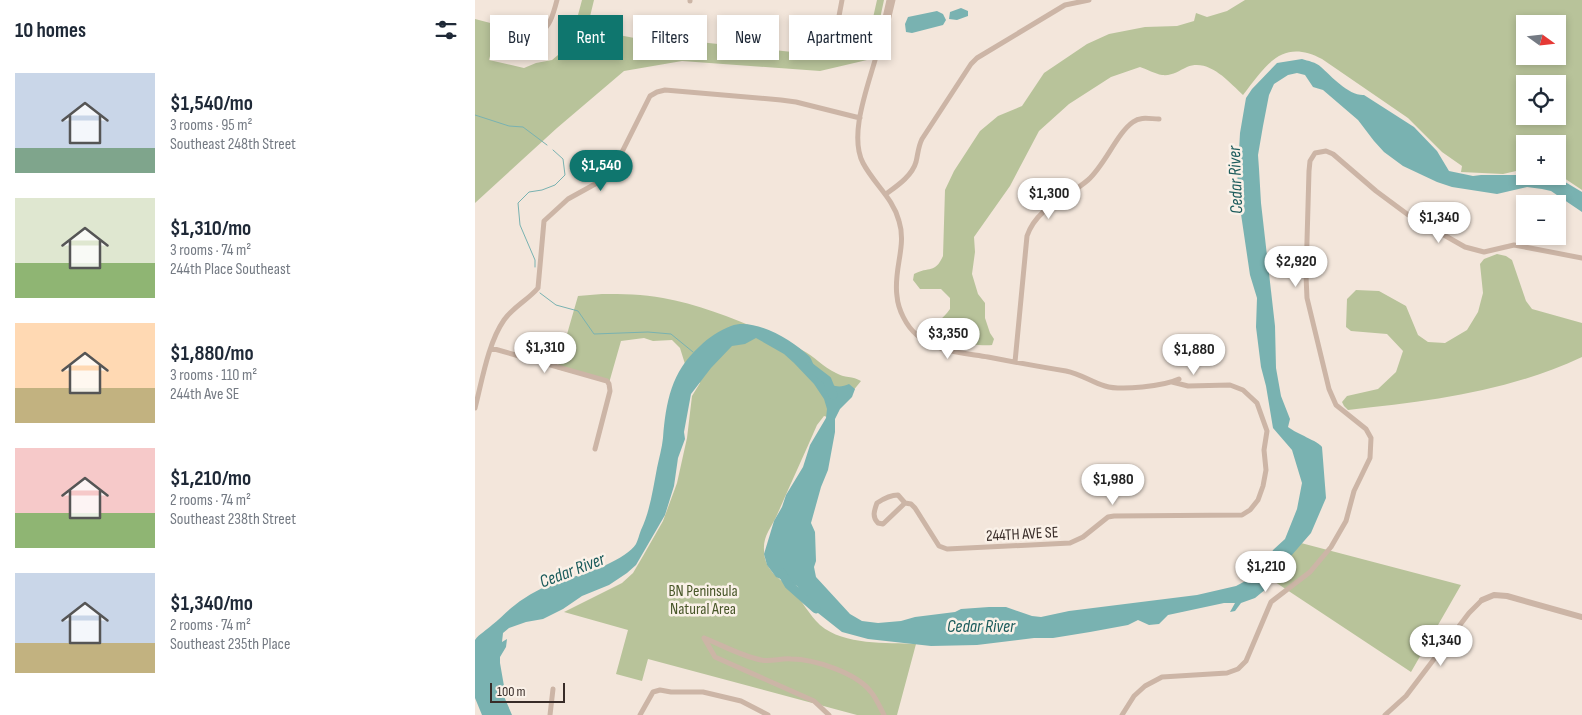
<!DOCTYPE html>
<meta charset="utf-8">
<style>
body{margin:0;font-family:"Sofia Sans Condensed",sans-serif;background:#f2f2f3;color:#1f2937;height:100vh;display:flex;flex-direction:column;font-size:19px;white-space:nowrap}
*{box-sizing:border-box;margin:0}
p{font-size:16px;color:#747a83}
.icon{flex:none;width:28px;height:28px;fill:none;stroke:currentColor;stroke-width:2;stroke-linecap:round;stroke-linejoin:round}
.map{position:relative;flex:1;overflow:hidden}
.sheet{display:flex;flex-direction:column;background:#fff;width:475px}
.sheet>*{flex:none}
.top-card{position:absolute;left:15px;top:15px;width:475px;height:45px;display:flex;gap:10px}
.needle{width:32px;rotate:105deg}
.controls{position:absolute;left:1041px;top:15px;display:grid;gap:10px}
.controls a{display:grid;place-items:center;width:50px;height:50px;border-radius:0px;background:#fff;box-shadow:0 2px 8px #0003;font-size:25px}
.scale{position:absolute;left:15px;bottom:12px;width:75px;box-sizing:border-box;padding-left:5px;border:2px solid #382c28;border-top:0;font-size:14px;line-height:18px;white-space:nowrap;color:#382c28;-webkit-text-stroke:4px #faf1e8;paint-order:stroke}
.price{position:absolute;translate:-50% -42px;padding:0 11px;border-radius:18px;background:#fff;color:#222;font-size:16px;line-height:32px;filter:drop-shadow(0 1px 2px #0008)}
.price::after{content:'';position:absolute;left:50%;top:30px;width:15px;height:11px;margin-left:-8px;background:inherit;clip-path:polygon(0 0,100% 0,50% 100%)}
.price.selected{background:#0f766e;color:#fff}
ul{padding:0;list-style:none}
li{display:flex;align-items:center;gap:15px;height:125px;padding:0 15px}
li span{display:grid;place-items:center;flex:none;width:140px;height:100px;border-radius:0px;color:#555}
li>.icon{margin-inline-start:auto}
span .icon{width:60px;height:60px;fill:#fffc;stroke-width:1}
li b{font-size:21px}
h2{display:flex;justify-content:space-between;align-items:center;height:60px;padding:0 15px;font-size:21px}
.pill{padding:0 18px;border-radius:0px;background:#fff;box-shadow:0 2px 8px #0003;font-size:18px;line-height:45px}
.pill.selected{background:#0f766e;color:#fff}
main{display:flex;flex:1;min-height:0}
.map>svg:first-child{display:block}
</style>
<main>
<section class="sheet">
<h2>10 homes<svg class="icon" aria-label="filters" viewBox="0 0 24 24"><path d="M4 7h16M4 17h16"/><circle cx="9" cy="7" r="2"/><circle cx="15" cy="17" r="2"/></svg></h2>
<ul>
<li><span style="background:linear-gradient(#c9d6e8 75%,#7fa58c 0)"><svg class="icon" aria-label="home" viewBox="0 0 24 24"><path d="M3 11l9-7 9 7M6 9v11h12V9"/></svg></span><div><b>$1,540/mo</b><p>3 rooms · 95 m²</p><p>Southeast 248th Street</p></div></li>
<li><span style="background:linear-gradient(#dfe7d0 65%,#8fb573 0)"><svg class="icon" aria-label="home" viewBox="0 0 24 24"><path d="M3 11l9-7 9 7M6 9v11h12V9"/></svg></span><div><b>$1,310/mo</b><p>3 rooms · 74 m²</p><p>244th Place Southeast</p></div></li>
<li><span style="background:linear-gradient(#ffd9b3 65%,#c2b280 0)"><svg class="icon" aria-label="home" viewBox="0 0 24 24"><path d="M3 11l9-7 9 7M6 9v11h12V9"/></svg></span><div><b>$1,880/mo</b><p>3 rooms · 110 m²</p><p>244th Ave SE</p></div></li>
<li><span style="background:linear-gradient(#f6c9c9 65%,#8fb573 0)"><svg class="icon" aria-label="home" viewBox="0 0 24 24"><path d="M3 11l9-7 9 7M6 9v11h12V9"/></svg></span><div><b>$1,210/mo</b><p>2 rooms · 74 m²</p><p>Southeast 238th Street</p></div></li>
<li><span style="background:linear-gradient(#c9d6e8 70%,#c2b280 0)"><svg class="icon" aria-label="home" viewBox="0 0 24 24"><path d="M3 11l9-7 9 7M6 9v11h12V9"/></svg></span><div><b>$1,340/mo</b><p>2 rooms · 74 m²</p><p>Southeast 235th Place</p></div></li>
</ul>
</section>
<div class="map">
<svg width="1107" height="715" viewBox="0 0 1107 715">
<rect width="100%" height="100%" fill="#f3e6db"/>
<!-- green -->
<path fill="#b8c39a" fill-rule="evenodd" d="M107,0H119L112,29L170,40H206L336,54L369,51L386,46L393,40L402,0H409L397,56L392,60L345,71L207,61L149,71L82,128L0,203V19L23,25L14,60L49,68L61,63L77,60L95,45Z
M770,0H1107V190L1083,174L1082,144H1050V169L1028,174L986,172L987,166L967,152L933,118L847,59C807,38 791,65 768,95C754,82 734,58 712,67C703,71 698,76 687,75C680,74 672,69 665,67L636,77L594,104L564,131L535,186L499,237L500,252L497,274L503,294L510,303V318L515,333L519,339L517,345C500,347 460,338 446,330L449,325C461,324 468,319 475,309V298L466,289H445L438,280L439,274C454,266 460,274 468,256L470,190L479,171L505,131L523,116L547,106L569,73L612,44L634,34L670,27L702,26L719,21L721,13L732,17L752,11ZM1050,24H1082V56H1050ZM1050,84H1082V116H1050Z
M1022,254L1031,256L1037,260L1051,301L1057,309L1107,323V357C1032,392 955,401 873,410L869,406L867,402L872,396L903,389L921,372L928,351L912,334L876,331L871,327L872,299L881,290L904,291L931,306L943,335L953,342L970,343L992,330L1003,312L1008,293L1005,264L1009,259Z
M127,294C147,294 168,294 188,298C233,306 286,329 327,350C339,356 348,367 361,373C369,378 378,376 386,381L356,418L349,416L342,425C329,455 315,485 302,515C296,528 288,536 289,550C289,570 304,578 316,589C327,600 334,615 345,625C370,646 411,642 441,644L422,715H382L173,659L167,681L141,674L153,630L89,612L147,583L158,573L168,556L188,521L202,483L212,438L217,396L225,383L210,364L205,348L197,340L178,341L169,338L146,341L134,383L82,369L103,296Z
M826,543L986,585L936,672L797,580L802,571Z"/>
<!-- water -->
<path fill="#79b2b1" d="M486,8L493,11V16L482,20L474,19L475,12Z
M462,11L468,14L471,20L468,25L437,33L431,32L430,24L433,17Z
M827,59C833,61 841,62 846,67C856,76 874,96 889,95L939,127L962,151L974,171L998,176L1006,175H1050V176H1080L1107,192V212L1076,191L1067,189L1052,187L1022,194L977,187L962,182L928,166L909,152L899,141L883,120L848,90L838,87L830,75L822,73L813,75L799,84L794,95L788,126L783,155L784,169L786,203L800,326L801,368L806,396L815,419L813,427C822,434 843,441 847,447L851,498L836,533L803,571L791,589L780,598L766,603L760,611L755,612L760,603H749L693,615L684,624L674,625L663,620L653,625L615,632L578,638H559L502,645L456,646L393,639L367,632L343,613L333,602L322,586L301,577L292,565L289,554L299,521L307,507L311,495L328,467L335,445L351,418L352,409L349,399L339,384L319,363L309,354L281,338L270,344L257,346L236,368L216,394L209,432L210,439L203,458L199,486L190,515L161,565L152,573L134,585L107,596L88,609L68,619L51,622L34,628L28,633L27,642L32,639L31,647L25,657V663L29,686L28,694L37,715H7L0,698V640C4,634 12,630 17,625C25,619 32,611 40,605C52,595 69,587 83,581C87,580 90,579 94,578C111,574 152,559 161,544C163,540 164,535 166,530C175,511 178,489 182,468C184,458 187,448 188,438C191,402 196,372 225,346C233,338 245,330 256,326C279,317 317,340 334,356C337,359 338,365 341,369C347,382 360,391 374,384L380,389L377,397L365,409L360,419V432L353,470L346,487L336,523L340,532L341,561L339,567L341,577L375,614L387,621L403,623L426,621L440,617L480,612L486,609L514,607H531L557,616L566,617L594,611L722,595L761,586L782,575L790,567L798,550L810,539L822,509L827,483L817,450L798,428L791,386L786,367L781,327L782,298L775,275L762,187L765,133L771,98L777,89L802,63Z"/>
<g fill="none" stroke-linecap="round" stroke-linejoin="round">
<!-- stream -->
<path stroke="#79b2b1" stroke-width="1" d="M0,115L34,126L48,127L72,145
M60,267V260L45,225L43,203L54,192L67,190L80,185L90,175L88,159L78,150
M65,293L81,305L103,311L119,334L173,332L196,334L218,352"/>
<!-- river -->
<path stroke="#79b2b1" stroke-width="9" d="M335,367L352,380L358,395
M307,573L314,585L341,609"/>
<!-- minor -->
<path stroke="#ccb5a6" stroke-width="5" d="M215,0V1
M414,0L402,53L408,42L418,0
M364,16L367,0
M32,29C67,38 73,35 82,0
M402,53C394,84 373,134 388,163C399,184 418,198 424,221C432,246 418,270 422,296C423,309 431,326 442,335C460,352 490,353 513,357C539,362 565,367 591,371C606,374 616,382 630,386C646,391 689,386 704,379
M411,194C422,186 437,176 441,162C443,154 443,147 447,139L496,64L502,58L590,5L614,0
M16,348L132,381L134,384L135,391L120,449
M540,362L552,236C562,207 591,199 613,180C630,165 642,133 658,122C666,116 675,119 684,119
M0,408C7,381 13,343 29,320C38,307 53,300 63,288L69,221L93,199L131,178L138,170L175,96L182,92L190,90L306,100L321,102L385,118
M430,503L423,495C415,495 408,499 402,503C399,511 397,517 403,523L408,524L430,503L436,504L440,508L464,546L472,549L595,543L608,537L633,517L639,516L767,515L775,510L783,500L788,486L791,470L789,450L792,431L782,403L768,390L755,385L713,386L697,382
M229,638C247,645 266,656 286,660C296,662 306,658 316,659C339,659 382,673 396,692C401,698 405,707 409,715
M229,638L240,657L339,701L354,715
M75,715L78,689
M165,715L178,692L185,690L196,692H228L266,701L293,715
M647,715L659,696L670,686L687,677L752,673L763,669L771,661L796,602L835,572L856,547L871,521L879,491L895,458L896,438L891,429L861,405L854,389L832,298L831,276L834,171L835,161L840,153L851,151L858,154L901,191L932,214L990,247L1009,252L1039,245L1107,258
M910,715L931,696L994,613L1007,600"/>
<!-- tertiary -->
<path stroke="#ccb5a6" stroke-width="6" d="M1007,600L1019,595L1032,596L1107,617"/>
</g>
<g text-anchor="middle" stroke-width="5" stroke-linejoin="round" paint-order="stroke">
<!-- street labels -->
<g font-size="16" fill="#382c28" stroke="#faf1e8">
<text transform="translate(547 533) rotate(-3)" y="6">244TH AVE SE</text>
</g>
<!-- park labels -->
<g font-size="16" fill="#49572a" stroke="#faf1e8">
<text x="228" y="596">BN Peninsula<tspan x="228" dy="18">Natural Area</tspan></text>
</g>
<!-- water labels -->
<g font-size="18" font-style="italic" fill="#1b5b5b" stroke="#faf1e8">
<text transform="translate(760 180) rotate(-92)" y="6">Cedar River</text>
<text transform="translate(97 570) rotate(-21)" y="6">Cedar River</text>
<text x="506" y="632">Cedar River</text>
</g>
</g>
</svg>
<div class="controls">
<a><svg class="needle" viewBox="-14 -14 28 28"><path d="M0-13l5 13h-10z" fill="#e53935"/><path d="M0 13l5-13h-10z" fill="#747a83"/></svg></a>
<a><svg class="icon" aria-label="locate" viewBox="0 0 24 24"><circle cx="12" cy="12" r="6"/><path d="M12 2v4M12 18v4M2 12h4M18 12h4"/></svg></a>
<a>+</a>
<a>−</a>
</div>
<div class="scale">100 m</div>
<b class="price selected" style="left:126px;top:192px">$1,540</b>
<b class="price" style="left:574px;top:220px">$1,300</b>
<b class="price" style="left:964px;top:244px">$1,340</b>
<b class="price" style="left:821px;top:288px">$2,920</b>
<b class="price" style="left:473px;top:360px">$3,350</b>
<b class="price" style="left:70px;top:374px">$1,310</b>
<b class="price" style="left:719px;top:376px">$1,880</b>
<b class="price" style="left:638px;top:506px">$1,980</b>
<b class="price" style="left:791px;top:593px">$1,210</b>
<b class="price" style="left:966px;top:667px">$1,340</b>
<div class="top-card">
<a class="pill">Buy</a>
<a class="pill selected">Rent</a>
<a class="pill">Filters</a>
<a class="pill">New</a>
<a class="pill">Apartment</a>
</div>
</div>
</main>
